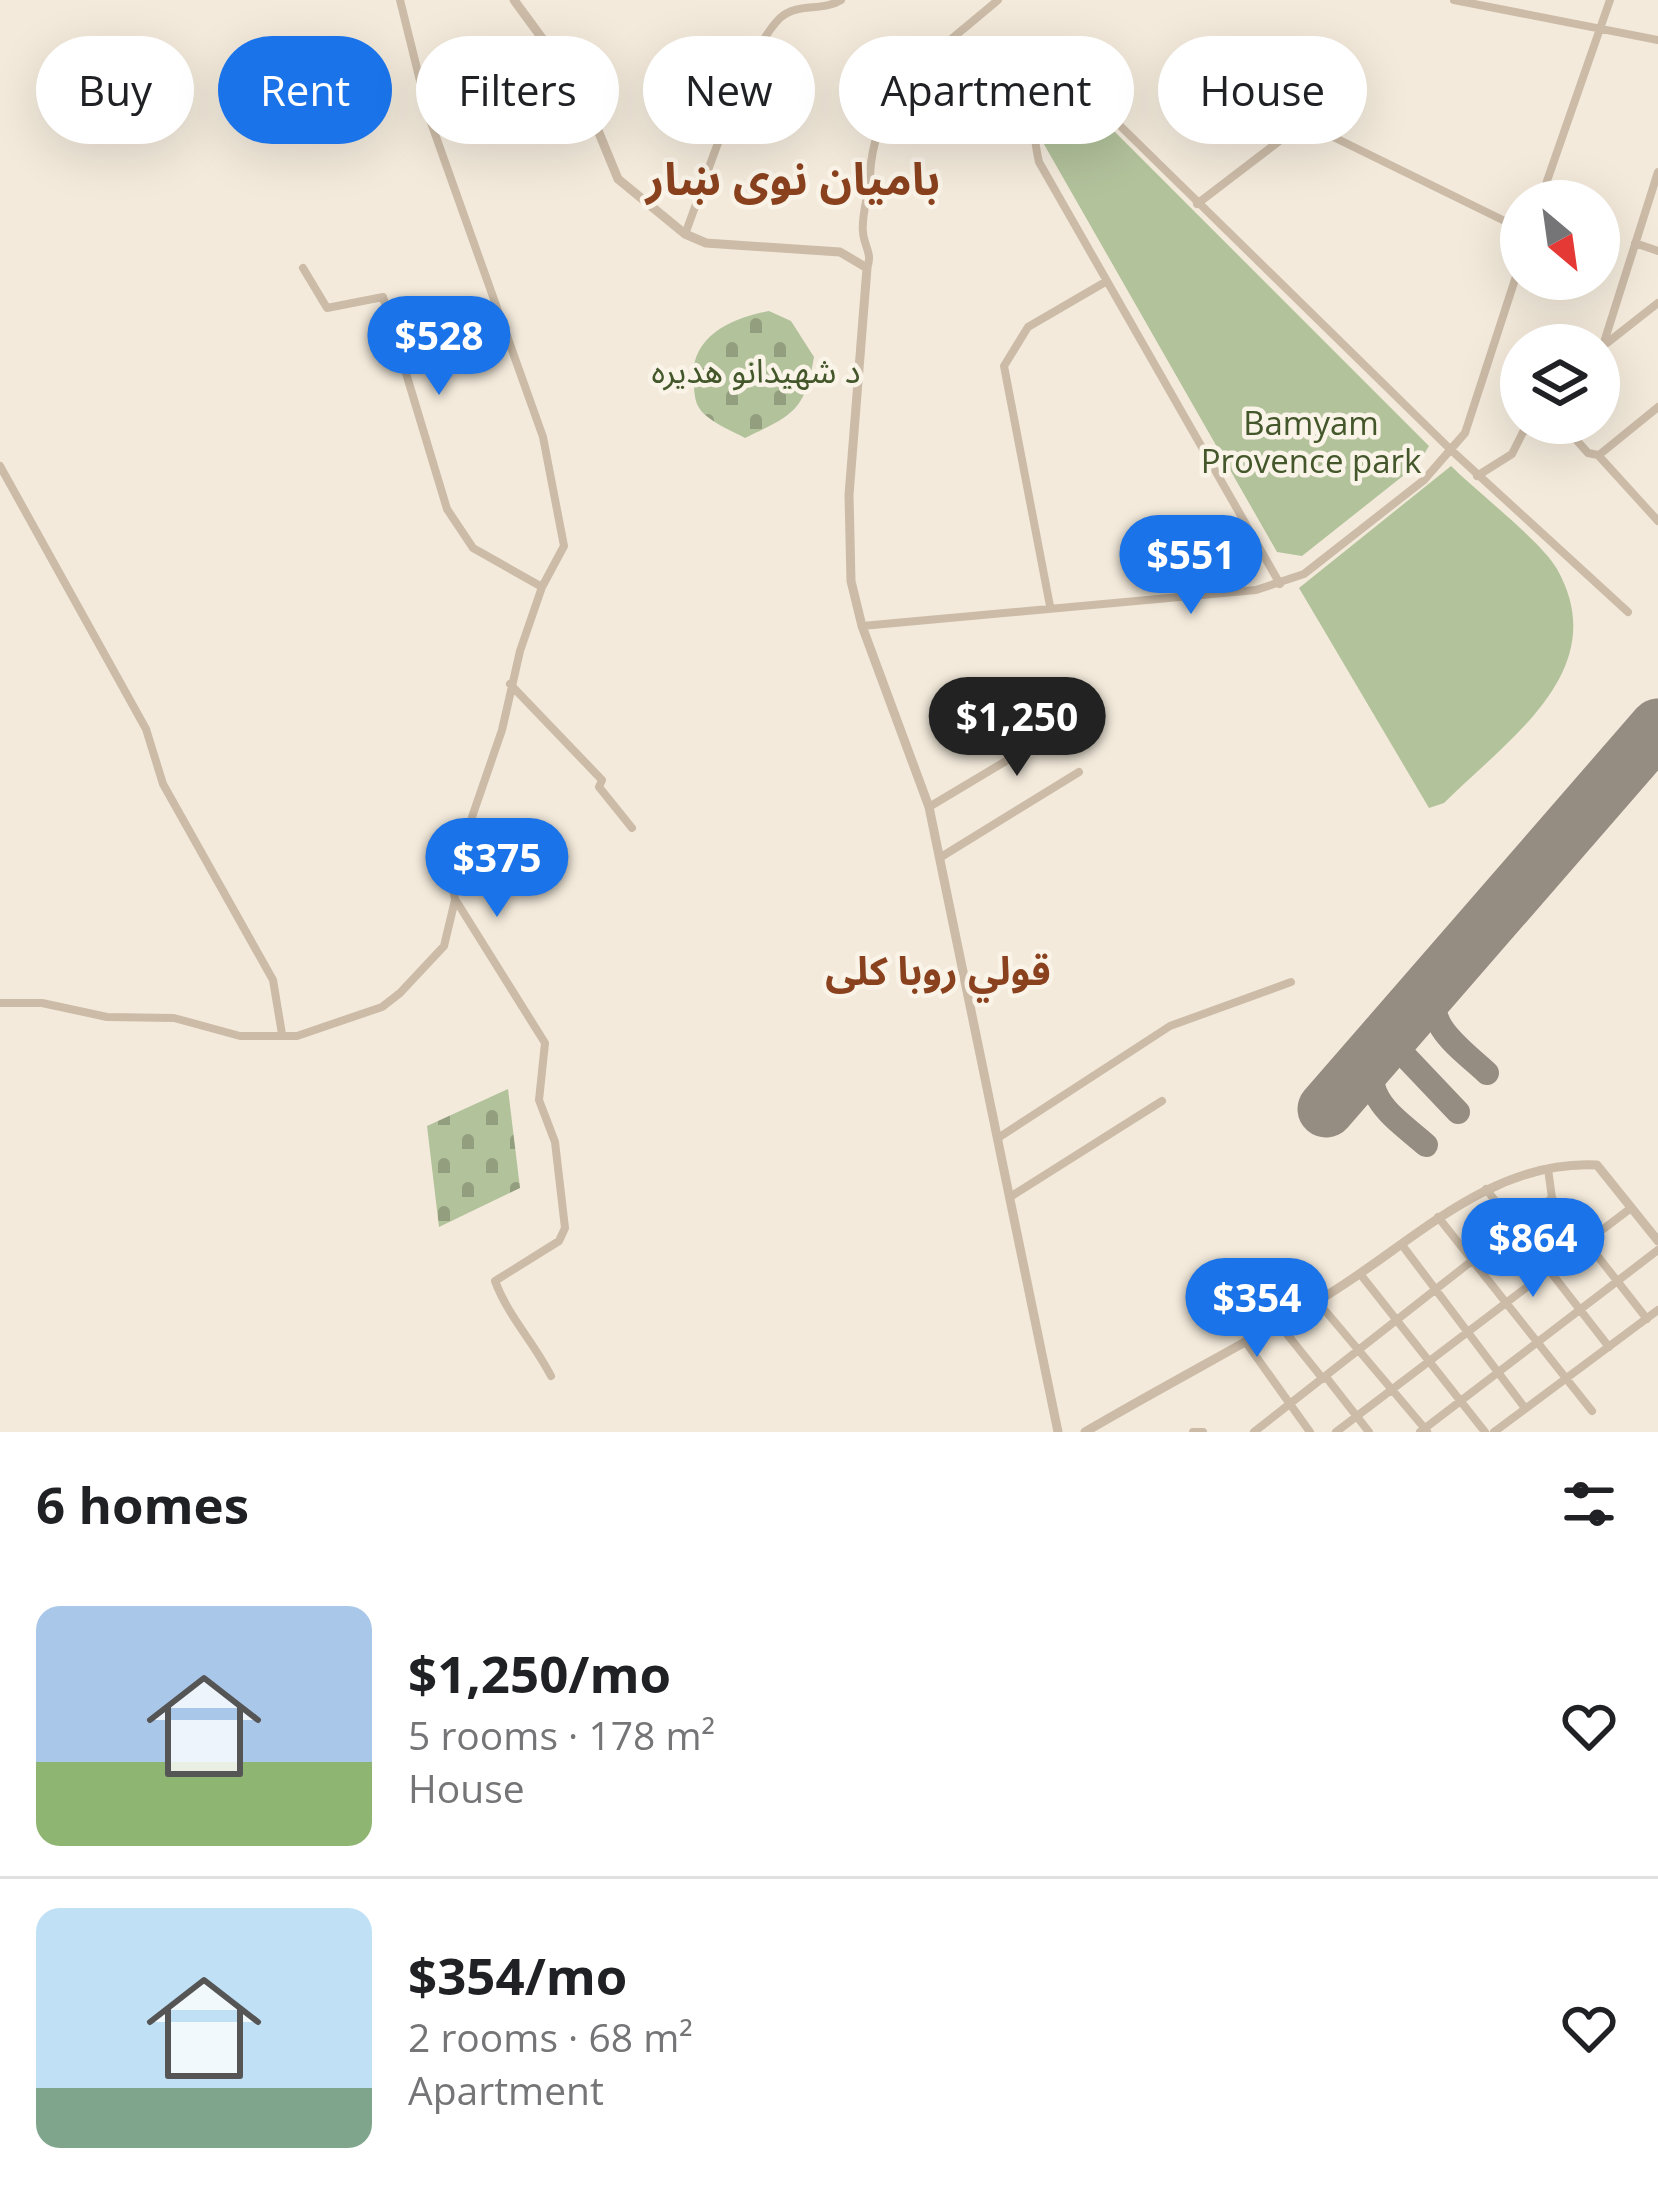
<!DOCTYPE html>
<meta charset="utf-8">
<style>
body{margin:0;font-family:"Open Sans","Noto Sans Arabic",sans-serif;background:#f6f6f6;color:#202124;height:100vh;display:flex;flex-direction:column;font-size:45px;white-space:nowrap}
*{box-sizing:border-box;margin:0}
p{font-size:39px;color:#757577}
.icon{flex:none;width:66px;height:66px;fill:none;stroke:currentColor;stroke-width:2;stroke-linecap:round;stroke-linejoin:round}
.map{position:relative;height:1432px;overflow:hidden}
.panel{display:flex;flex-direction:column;background:#fff;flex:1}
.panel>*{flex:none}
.banner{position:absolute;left:36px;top:36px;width:1587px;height:108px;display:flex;gap:24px}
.needle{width:78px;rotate:151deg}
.buttons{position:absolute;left:1500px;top:180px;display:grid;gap:24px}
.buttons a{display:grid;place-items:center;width:120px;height:120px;border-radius:50%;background:#fff;box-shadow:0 12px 48px #0002;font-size:60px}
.price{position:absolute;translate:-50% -102px;padding:0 27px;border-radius:42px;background:#1a73e8;color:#fff;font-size:39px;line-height:78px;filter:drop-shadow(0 3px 6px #0008)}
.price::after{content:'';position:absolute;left:50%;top:72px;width:36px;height:27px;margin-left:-18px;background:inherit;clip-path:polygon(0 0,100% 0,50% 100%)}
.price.selected{background:#222;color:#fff}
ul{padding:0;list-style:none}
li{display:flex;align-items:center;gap:36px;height:300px;padding:0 36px}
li+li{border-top:3px solid #e0e0e0}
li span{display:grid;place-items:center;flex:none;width:336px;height:240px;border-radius:24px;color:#555}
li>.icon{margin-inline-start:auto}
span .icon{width:144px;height:144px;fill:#fffc;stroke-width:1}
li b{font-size:51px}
h2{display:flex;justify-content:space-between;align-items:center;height:144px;padding:0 36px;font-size:51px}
.pill{padding:0 42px;border-radius:54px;background:#fff;box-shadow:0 12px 48px #0002;font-size:42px;line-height:108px}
.pill.selected{background:#1a73e8;color:#fff}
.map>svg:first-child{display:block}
</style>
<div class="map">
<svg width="1658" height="1432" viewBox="0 0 1658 1432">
<defs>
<pattern id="cemetery-stones" width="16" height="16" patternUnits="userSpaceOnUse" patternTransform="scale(3)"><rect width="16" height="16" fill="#b2c29b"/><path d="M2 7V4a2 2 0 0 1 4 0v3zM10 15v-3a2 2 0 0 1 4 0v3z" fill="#929e7e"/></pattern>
</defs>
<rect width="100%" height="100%" fill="#f3eadb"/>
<!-- green -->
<path fill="#b2c29b" d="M1078,106L1105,122L1429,446L1418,464L1302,556L1277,552L1041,139L1042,126L1056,108Z
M1451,466C1476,491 1542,542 1557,569C1614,670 1508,739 1444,803L1429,808L1299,588Z"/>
<!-- cemetery -->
<path fill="url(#cemetery-stones)" d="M769,311L791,321L814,357C805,411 793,415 745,438C732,431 715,424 704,414C696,406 695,399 694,388C686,340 726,319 769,311Z
M508,1089L520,1188L439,1227L427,1126Z"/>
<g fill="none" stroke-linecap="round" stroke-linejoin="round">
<!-- taxiway -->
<path stroke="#958c82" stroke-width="24" d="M1435,982C1424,1026 1458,1046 1487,1073
M1405,1018L1402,1053L1458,1112
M1375,1052C1360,1098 1394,1117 1426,1145"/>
<!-- runway -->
<path stroke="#958c82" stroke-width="57" d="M1326,1109L1658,727"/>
<!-- minor -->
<path stroke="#cbbba7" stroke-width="8" d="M400,0L429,117L543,437L564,546L542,587L520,651L502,730L451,878L455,899L545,1043L539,1100L555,1142L565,1228L559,1241L495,1281C508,1316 533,1341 551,1376
M1454,0L1658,40
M1540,201L1610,0
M1197,204L1299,126L1313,127L1521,229
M685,234C705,183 744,53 780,18C797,2 822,12 841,0
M1635,243L1658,251
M303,268L327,308L383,297L447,509L473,548L542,587
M867,268C873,253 864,247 863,232C861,215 869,194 870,176C873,91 939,51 998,0
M1607,343L1658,303
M1599,358L1658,172
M1556,423L1571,434L1575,423
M1571,434L1588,453L1598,455L1658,521
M1599,455L1658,407
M0,466L146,729L163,784L273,980L282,1034
M1477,476L1512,454L1523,432L1538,423
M1280,584L1039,162C1033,136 1031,120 1052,101L1081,98L1105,111L1450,449L1628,612
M1050,606L1004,366L1028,327L1107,281
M862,626L1256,590L1304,574L1424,480L1465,433L1521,261
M510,684L602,780L599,787L632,828
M929,807L1083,715
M941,857L1079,772
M0,1003H42L107,1017L174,1018L240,1036H297L382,1007L400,993L444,946L455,900
M998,1138L1170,1026L1291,982
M1548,1169L1552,1198L1647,1319
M1486,1189L1609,1347
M1010,1197L1162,1101
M1438,1217L1592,1411
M1402,1245L1525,1408
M1361,1275L1485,1432
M1317,1301L1427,1431
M1278,1323L1323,1379
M1245,1341L1310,1432
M1326,1377L1369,1432
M1193,1432H1203
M1254,1432L1552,1198
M1336,1432L1631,1208
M1420,1432L1658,1250
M1494,1432L1658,1310"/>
<!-- tertiary -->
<path stroke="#cbbba7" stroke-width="9" d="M514,0L583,94L618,179L685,234L706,243L840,252L867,268L849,495L851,581L862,626L929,807L1058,1432
M1085,1432C1162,1387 1242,1345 1319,1300C1407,1249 1487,1159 1597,1165L1658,1241"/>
</g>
<g text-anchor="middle" stroke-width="9" stroke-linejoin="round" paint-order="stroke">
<!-- park labels -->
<g font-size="33" fill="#43572b" stroke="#faf3e8">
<text x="756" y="383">د شهیدانو هدیره</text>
<text x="1311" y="435">Bamyam<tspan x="1311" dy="38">Provence park</tspan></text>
</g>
<!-- quarter labels -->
<g font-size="39" font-weight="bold" fill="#89411e" stroke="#faf3e8">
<text x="938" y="985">قولي روبا کلی</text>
</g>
<!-- district labels -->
<g font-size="45" font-weight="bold" fill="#89411e" stroke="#faf3e8">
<text x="793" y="195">باميان نوی ښار</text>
</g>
</g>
</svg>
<div class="buttons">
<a><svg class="needle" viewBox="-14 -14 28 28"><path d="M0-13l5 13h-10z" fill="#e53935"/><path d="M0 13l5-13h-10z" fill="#757577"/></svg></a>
<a><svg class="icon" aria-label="layers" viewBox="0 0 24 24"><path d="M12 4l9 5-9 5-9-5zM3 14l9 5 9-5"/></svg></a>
</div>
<b class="price" style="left:439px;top:398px">$528</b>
<b class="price" style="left:1191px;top:617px">$551</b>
<b class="price selected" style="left:1017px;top:779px">$1,250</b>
<b class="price" style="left:497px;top:920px">$375</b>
<b class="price" style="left:1533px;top:1300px">$864</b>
<b class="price" style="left:1257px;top:1360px">$354</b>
<div class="banner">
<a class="pill">Buy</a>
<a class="pill selected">Rent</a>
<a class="pill">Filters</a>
<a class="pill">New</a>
<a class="pill">Apartment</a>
<a class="pill">House</a>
</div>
</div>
<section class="panel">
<h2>6 homes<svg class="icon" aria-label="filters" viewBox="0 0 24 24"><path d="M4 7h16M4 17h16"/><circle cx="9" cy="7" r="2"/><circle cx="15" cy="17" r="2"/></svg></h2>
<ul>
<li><span style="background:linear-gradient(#a9c7e8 65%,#8fb573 0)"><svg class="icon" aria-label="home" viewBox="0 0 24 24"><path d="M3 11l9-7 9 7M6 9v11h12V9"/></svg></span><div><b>$1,250/mo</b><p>5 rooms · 178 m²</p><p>House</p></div><svg class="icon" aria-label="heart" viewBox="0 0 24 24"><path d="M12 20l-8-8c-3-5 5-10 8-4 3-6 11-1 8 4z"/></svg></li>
<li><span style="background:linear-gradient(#bfe0f5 75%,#7fa58c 0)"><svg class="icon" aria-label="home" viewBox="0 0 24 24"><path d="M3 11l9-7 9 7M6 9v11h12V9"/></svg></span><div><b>$354/mo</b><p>2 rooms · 68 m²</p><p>Apartment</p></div><svg class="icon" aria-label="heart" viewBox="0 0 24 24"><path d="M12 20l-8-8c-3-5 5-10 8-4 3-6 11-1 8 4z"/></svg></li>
</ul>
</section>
